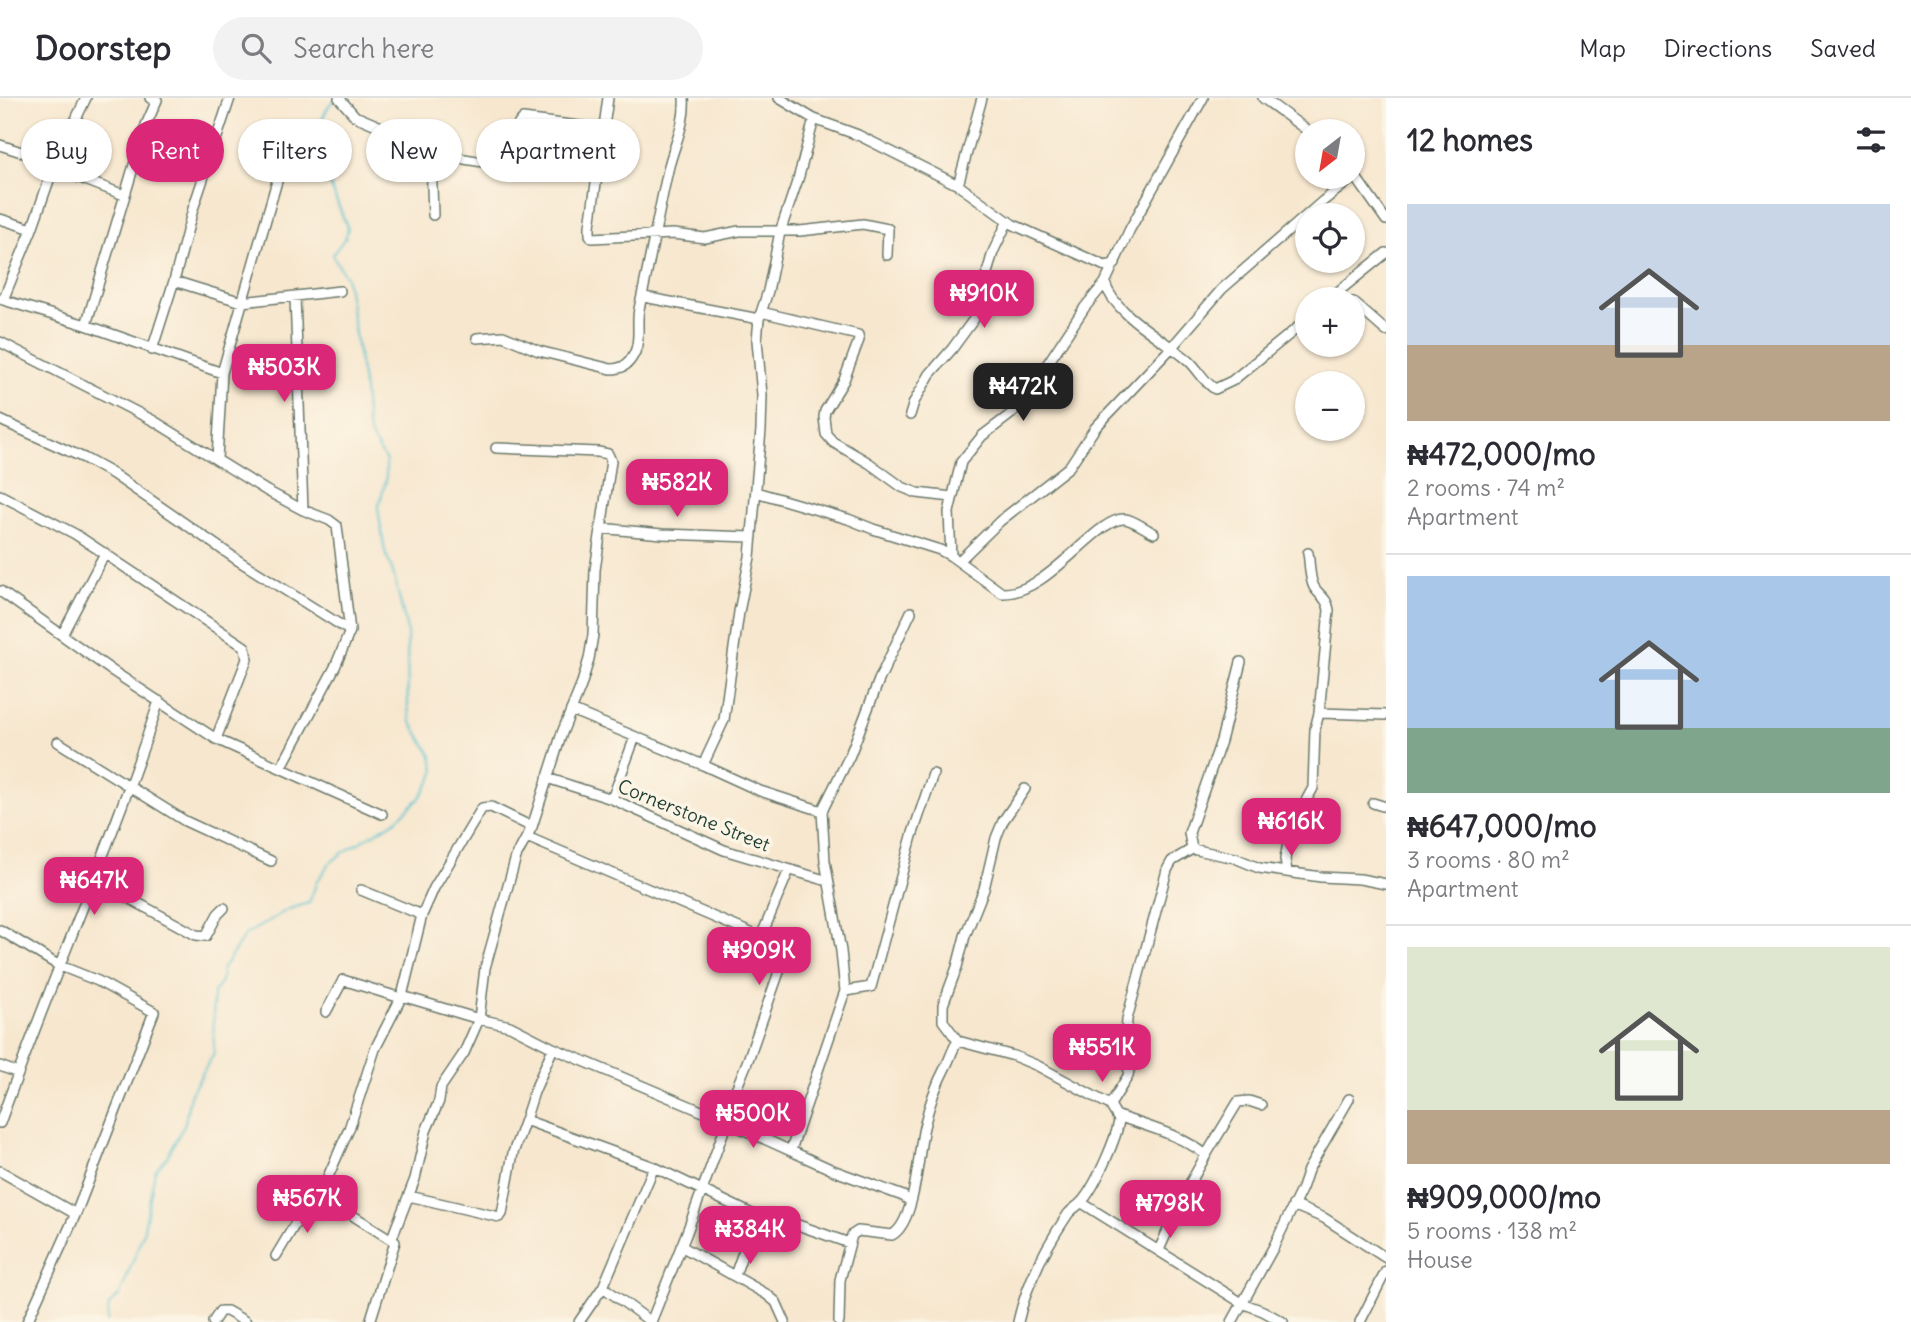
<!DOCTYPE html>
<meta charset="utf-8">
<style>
body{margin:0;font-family:Delius,sans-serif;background:#f2f2f3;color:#2b2b33;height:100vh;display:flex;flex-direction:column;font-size:26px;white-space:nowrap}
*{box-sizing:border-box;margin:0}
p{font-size:23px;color:#7c7c81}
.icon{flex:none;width:38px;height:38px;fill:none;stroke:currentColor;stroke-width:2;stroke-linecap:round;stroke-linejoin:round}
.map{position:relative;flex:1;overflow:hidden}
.details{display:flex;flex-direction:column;background:#fff;width:525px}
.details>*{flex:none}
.top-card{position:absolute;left:21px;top:21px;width:665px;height:63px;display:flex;gap:14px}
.needle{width:46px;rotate:211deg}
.tools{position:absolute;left:1295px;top:21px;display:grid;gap:14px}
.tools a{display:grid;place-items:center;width:70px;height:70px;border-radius:50%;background:#fff;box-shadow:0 2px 5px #0004;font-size:35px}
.price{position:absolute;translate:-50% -60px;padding:0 16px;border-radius:14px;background:#db2777;color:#fff;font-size:23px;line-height:46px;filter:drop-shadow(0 2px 4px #0008)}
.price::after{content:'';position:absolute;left:50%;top:42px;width:21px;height:16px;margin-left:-10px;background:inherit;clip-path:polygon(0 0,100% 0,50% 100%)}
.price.on{background:#222;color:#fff}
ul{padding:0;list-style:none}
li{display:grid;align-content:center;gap:14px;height:371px;padding:0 21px}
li+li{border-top:2px solid #e1e1e2}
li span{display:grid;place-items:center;height:217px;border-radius:0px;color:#555}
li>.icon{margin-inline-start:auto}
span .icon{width:126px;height:126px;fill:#fffc;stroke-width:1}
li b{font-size:30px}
h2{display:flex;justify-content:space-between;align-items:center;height:84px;padding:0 21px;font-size:30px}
.chip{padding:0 24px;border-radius:32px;background:#fff;box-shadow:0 2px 5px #0004;font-size:24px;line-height:63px}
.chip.on{background:#db2777;color:#fff}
header{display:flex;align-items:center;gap:42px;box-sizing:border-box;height:98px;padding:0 35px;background:#fff;border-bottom:2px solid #e1e1e2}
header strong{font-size:33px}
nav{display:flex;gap:38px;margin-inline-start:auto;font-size:24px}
.search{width:490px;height:63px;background:#f2f2f3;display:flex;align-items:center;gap:18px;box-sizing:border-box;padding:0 24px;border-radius:38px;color:#7c7c81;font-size:26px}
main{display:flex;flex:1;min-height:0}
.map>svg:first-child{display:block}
</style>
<header>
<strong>Doorstep</strong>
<div class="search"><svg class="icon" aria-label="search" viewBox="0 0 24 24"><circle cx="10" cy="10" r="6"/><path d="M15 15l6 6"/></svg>Search here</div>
<nav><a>Map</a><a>Directions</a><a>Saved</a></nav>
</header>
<main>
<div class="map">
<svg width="1386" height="1224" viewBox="0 0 1386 1224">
<rect width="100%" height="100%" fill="#fcf5e5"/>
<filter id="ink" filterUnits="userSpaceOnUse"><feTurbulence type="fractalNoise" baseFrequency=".0143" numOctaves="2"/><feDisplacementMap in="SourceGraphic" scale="14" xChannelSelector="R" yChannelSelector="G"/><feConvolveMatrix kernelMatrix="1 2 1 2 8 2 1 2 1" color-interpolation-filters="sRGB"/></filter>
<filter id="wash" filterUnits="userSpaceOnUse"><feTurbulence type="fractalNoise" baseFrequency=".00686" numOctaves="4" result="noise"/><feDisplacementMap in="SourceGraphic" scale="28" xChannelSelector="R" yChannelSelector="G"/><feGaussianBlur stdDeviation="1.57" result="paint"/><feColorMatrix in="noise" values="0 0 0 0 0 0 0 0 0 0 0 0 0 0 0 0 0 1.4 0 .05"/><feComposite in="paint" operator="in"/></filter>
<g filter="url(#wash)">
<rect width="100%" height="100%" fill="#f7e7cf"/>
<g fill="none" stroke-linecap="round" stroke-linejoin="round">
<!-- stream -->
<path stroke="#54c1ce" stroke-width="2" d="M107,1224L109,1207L120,1197L143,1136L155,1073L167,1059L185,1025L190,997L214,955L213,895L221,884L222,872L245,837L289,811L309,805L317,783L329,766L341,756L395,723L419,701L431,683L435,672L432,658L411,624L408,610L407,532L393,474L385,454L378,411L386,382V363L371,339L367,327L364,292L346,179L332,157L345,140L348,131L330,87L331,75L329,64L319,49L316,34L329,7L335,1"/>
</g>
</g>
<g filter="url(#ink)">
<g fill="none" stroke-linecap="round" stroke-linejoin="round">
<!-- minor casing -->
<g stroke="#6b786a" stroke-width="12">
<path id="minor" d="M339,0L355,18L393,34L428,58L458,60L496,66L505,65L512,60C515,47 512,30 523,21L603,31
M608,0L590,128V137L592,140L673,136L705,140L739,133H800L863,126L888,131L887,157
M779,0L814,21L858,37L958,87L1012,126L1105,168L1115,166
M1263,0L1308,33
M0,47L55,65
M431,59L433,117
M54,70L124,97
M1353,75L1386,122
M958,87L982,0
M0,121L32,131
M174,183L242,204L340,193
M1105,185C1114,217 1166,242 1189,263C1198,271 1204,284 1215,291L1232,283L1307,222
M295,199L303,412
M644,199L759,221
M0,201L86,227L222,275
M1329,201L1386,155
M3,202L32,131L55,65L86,0
M1353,204L1386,233
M761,214L858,237L859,242L844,282L825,313L824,319L826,336L833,344L869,365L902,389L917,395L952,399
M86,227L146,27L157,2L150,0
M477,240L503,238L539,253L611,271C624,271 630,265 635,254C641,240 636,225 639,211C650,164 658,115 669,68C675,45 686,24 684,0
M0,244L154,323L267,393L303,412L329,422L337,428L350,533L335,569L281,670
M152,252L174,183L193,111L230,0
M910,317L914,304L930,276L952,251L974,221L993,154L1008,123
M0,322L84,360L113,376L239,463L350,533
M496,350L598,354L608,356L611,363L595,472L593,537L589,561L581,588L562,635L532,729L516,759L485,870L479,921L510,928L553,950L727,1024L835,1073L903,1098L911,1104
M217,361L222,275L279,76
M756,394L848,421L873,431L940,452L951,458L1002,495C1048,497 1097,418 1125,421C1134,422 1145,431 1154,435
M0,397L75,436L245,549L247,561L216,641
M600,430L662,436L752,439
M951,458L949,414L961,364L982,338L1011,316L1025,300L1085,209L1105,185L1130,131L1203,0
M959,463L1000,423L1069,369L1095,330L1172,249L1222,191L1323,103L1355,78
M0,493L111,572L216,641L382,716
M62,537L105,455
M571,612L703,667L760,693L822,713L825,763L841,853L845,893L791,1052
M1319,615L1386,617
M58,644L185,723L271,763
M703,667L724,622L739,514L750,459L761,332L762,297L757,242L759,221L768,193L780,134L799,78L814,21
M547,680L612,701L724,752L828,783
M612,701L635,639
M1373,705L1386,709
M822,713L850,657L879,582L911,514
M527,739L760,839
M1192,751L1189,735L1221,643L1241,564
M1287,774L1285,761L1288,745L1297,719L1313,690L1315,631L1319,615L1329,512C1327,499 1319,498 1314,489C1309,480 1310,465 1308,455
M94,781L196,837L206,838L218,816L224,810
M361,792L422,817
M0,832L58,867L98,883L154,914L77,1113L74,1115L0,1073
M845,893L871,889L912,738L933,676
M326,914L343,882L401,900
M553,950L534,994L525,1022L654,1069
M0,968L18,975
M1110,1007L1128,978L1131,961L1126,942L1127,921L1167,772L1172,763L1192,751L1235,760L1259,770L1321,779L1360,781L1386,786
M1118,1018C1149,1029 1181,1037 1206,1057L1184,1096L1159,1152
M723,1023L748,962L780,871L758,846L789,772
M0,1025C50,884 112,746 159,603
M1206,1057L1238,1004L1249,1003L1261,1007
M409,1098L499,1119L502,1116L513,1055L525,1022
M1082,1105L1242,1205L1263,1213L1283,1224
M1293,1107L1324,1120L1386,1160
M392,1140L415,1081L426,1033L439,1003L441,989L464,955L479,921L402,898L422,817L434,790L482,710L491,709L532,729
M681,1148L766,1196L776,1204L785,1224
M276,1158L307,1106L320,1097
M735,1177L756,1118
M603,1189L651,1224
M27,1224L77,1113
M213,1224L220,1213H227L246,1224
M370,1224L395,1144L320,1097L349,1031L375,951L402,898
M579,1224L603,1189L654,1069L756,1118L795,1126L849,1145
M651,1224L687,1134L727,1024
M839,1224L840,1182L852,1137L858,1133L892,1137C916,1124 918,1054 924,1029C929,1007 936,987 946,968C951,959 952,951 958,943
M1018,1224C1026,1187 1047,1147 1068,1116C1073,1110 1080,1107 1084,1101C1096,1086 1117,1040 1119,1022L1110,1007L1038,968L1014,958L958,943L943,923V907L957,869L965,838L984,791L996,740L1003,723L1025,691
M1232,1224L1273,1150L1302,1090L1308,1072L1349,1001
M1360,1224L1386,1173"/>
</g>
<!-- minor -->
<use href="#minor" stroke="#fff" stroke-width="9"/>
</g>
</g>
<g text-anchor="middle" stroke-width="7" stroke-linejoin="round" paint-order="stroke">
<!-- street labels -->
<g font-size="19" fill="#1f3d34" stroke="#fcf5e5">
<text transform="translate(694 717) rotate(22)" y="7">Cornerstone Street</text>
</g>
</g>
</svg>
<div class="tools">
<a><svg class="needle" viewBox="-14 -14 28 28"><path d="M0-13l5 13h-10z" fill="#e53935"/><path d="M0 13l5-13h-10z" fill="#7c7c81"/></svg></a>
<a><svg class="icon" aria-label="locate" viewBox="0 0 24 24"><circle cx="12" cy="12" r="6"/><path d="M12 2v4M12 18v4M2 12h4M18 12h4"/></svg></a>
<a>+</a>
<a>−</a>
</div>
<b class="price" style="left:984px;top:232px">₦910K</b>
<b class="price" style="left:284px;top:306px">₦503K</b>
<b class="price on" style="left:1023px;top:325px">₦472K</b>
<b class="price" style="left:677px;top:421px">₦582K</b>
<b class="price" style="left:1291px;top:760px">₦616K</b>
<b class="price" style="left:94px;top:819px">₦647K</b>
<b class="price" style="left:759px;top:889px">₦909K</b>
<b class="price" style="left:1102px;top:986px">₦551K</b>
<b class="price" style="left:753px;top:1052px">₦500K</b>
<b class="price" style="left:307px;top:1137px">₦567K</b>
<b class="price" style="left:1170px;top:1142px">₦798K</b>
<b class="price" style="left:750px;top:1168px">₦384K</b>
<div class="top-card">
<a class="chip">Buy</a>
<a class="chip on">Rent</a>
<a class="chip">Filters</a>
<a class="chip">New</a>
<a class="chip">Apartment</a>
</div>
</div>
<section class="details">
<h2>12 homes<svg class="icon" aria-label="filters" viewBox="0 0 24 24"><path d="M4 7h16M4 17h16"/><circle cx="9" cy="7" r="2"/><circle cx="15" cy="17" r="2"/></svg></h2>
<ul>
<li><span style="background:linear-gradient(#c9d6e8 65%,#b9a48a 0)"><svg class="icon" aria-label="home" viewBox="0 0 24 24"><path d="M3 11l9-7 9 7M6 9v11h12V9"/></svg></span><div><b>₦472,000/mo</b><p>2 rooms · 74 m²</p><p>Apartment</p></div></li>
<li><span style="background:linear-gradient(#a9c7e8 70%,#7fa58c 0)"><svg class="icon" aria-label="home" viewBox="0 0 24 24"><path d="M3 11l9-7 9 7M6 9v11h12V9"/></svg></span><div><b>₦647,000/mo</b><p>3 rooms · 80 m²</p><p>Apartment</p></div></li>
<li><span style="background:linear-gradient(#dfe7d0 75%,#b9a48a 0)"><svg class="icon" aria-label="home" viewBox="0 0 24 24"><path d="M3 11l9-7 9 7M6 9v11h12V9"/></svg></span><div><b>₦909,000/mo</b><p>5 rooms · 138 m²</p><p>House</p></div></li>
</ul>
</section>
</main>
